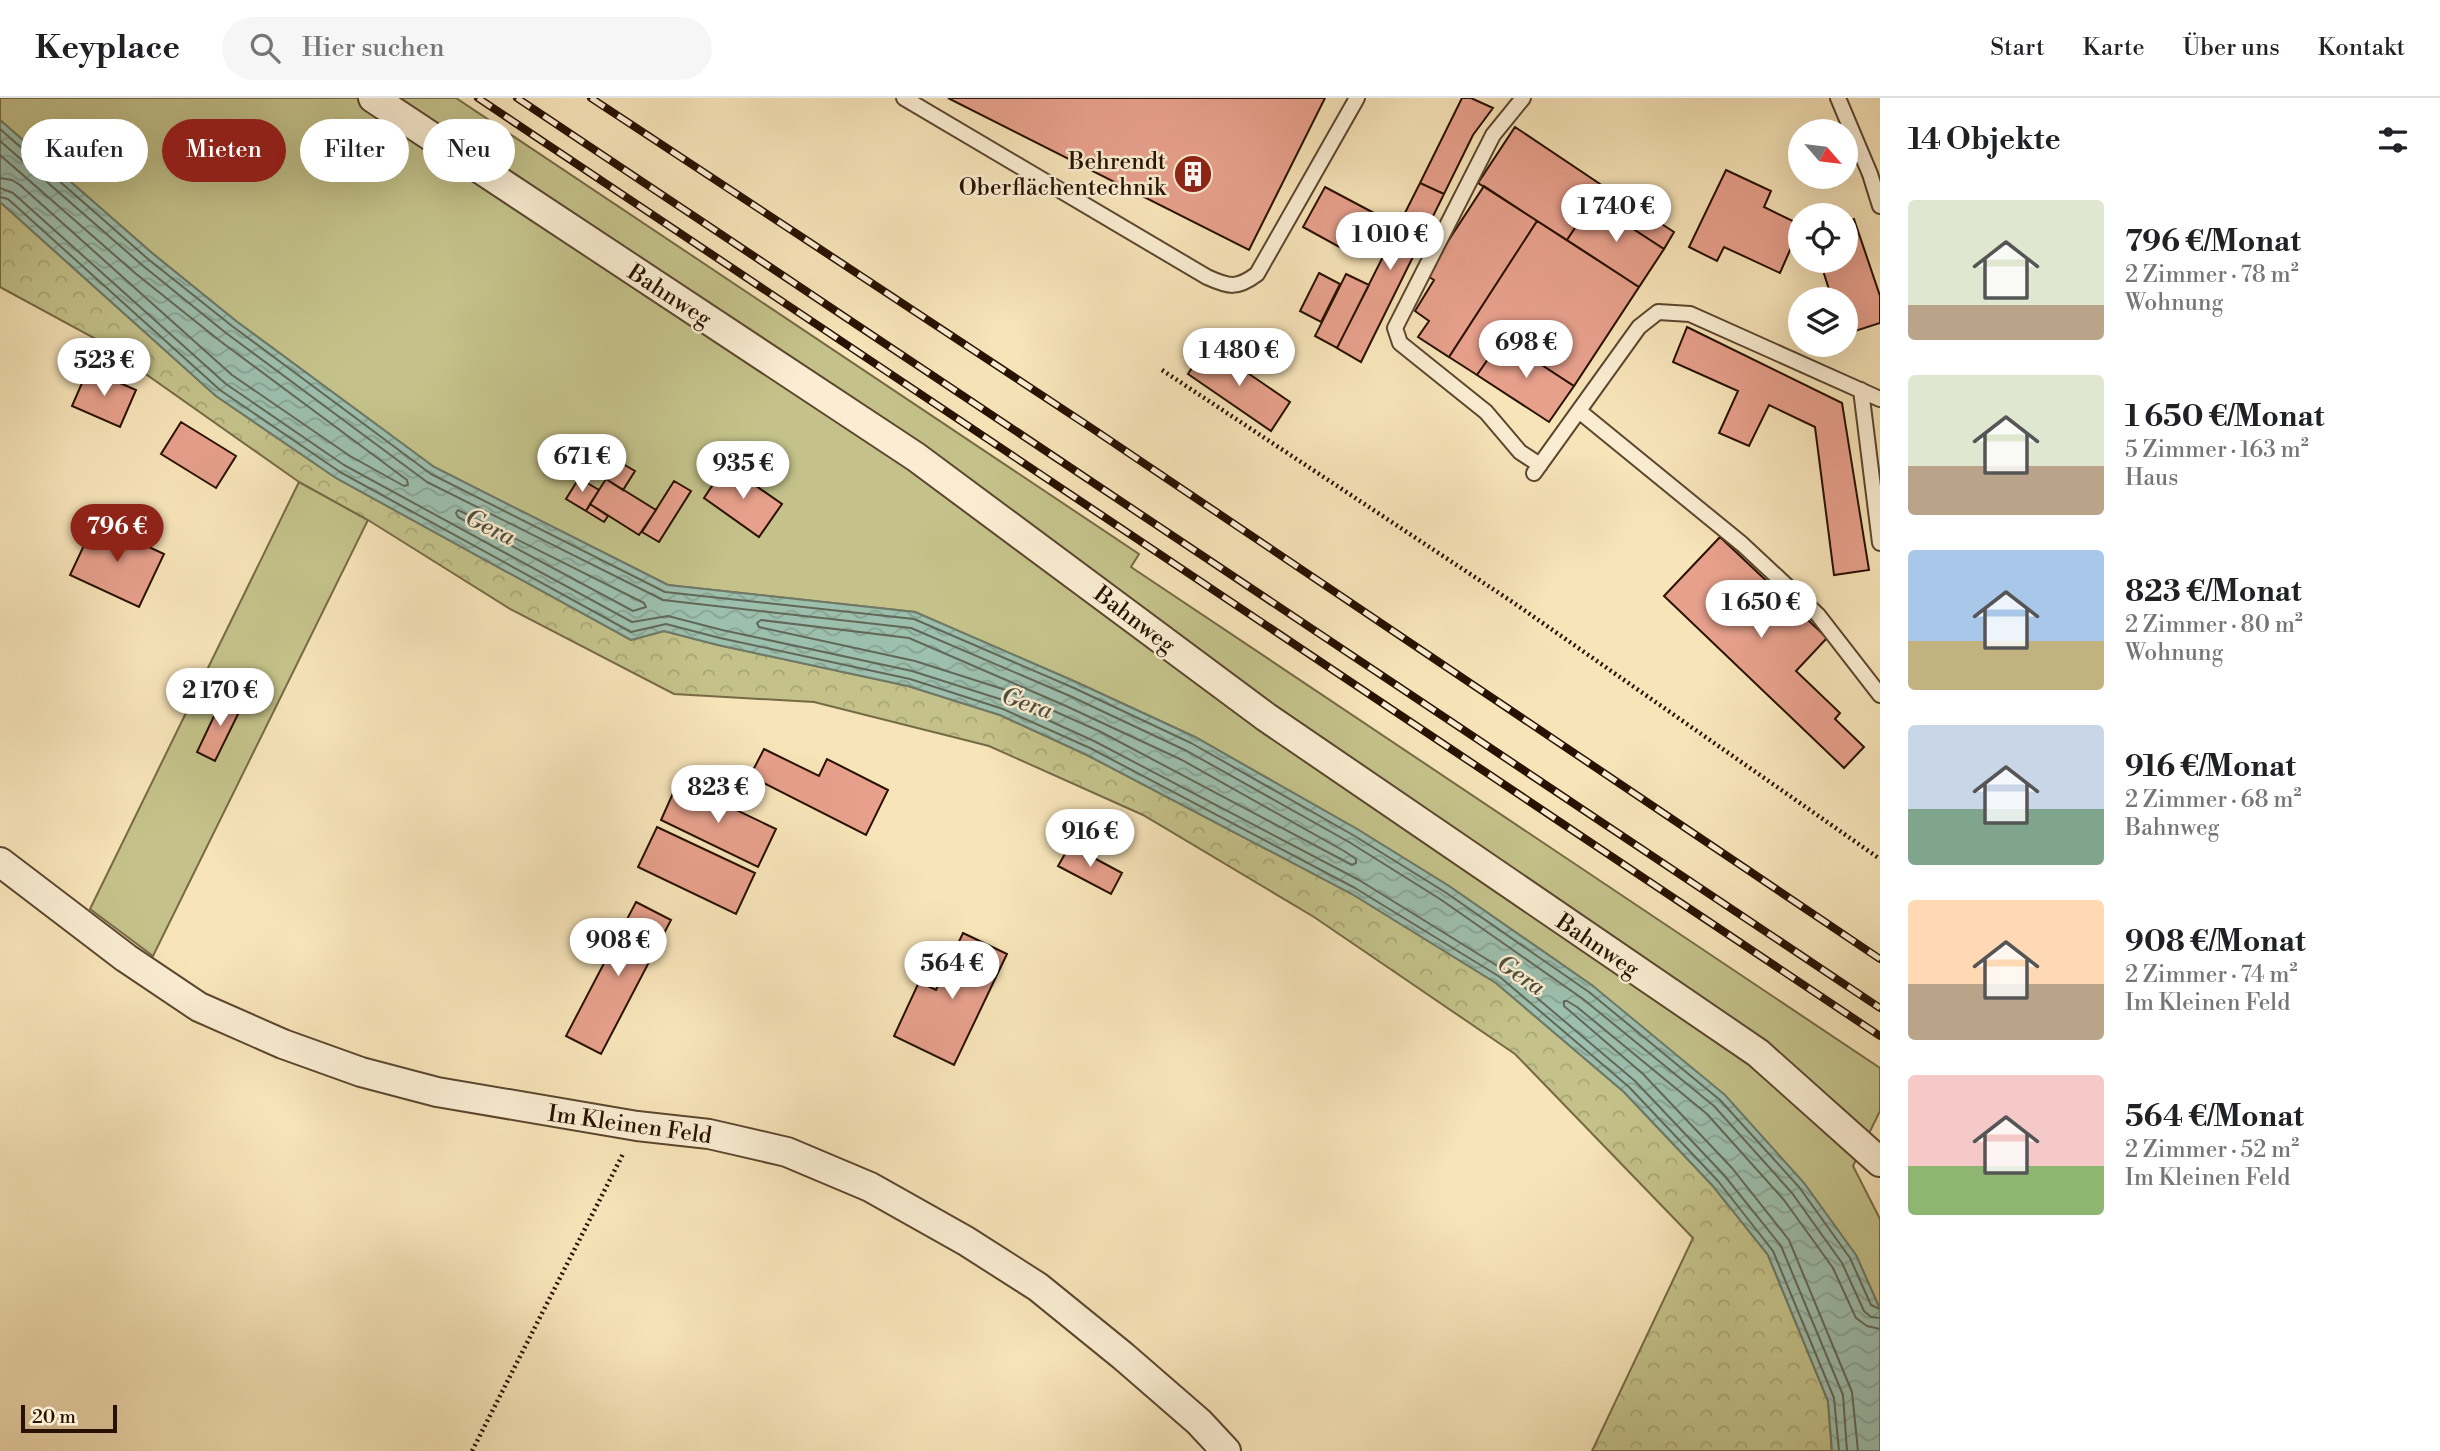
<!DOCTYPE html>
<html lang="de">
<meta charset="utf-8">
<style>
body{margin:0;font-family:"Libre Bodoni",serif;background:#f6f6f6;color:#202124;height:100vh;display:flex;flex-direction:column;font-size:26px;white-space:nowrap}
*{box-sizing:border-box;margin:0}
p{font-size:23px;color:#757577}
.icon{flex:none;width:38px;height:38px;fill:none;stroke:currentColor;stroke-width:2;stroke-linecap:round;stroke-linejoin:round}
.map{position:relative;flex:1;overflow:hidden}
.side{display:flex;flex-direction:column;background:#fff;width:560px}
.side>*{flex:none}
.top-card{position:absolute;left:21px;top:21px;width:665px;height:63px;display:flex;gap:14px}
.needle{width:46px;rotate:118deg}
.fabs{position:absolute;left:1788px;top:21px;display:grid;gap:14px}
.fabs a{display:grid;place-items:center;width:70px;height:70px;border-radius:50%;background:#fff;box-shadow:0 7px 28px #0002;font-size:35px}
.scale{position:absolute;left:21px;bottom:18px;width:96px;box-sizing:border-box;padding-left:7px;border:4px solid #281100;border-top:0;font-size:19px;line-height:24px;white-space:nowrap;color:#281100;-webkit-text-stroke:5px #faedd2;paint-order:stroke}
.price{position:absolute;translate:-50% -60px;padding:0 16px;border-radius:24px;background:#fff;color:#222;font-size:23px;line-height:46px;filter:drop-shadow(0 2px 4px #0008)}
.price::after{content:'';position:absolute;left:50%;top:42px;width:21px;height:16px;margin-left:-10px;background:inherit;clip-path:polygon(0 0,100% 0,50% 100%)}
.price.current{background:#8f2418;color:#fff}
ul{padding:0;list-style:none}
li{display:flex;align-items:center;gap:21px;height:175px;padding:0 28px}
li span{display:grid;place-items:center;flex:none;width:196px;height:140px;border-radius:7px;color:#555}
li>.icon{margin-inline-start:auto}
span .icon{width:84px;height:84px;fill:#fffc;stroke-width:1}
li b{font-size:30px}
h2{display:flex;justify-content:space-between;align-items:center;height:84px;padding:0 28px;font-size:30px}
.pill{padding:0 24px;border-radius:32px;background:#fff;box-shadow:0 7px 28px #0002;font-size:24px;line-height:63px}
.pill.current{background:#8f2418;color:#fff}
header{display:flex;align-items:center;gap:42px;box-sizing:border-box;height:98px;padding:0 35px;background:#fff;border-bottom:2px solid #e0e0e0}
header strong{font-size:33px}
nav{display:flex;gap:38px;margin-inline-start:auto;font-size:24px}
.search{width:490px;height:63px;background:#f6f6f6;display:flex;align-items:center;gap:18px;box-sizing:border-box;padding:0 24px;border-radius:38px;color:#757577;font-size:26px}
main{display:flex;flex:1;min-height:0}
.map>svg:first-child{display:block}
</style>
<header>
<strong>Keyplace</strong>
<div class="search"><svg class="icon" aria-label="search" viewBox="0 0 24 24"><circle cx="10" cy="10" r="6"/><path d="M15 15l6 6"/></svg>Hier suchen</div>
<nav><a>Start</a><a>Karte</a><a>Über uns</a><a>Kontakt</a></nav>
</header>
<main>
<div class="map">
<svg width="1880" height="1353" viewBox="0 0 1880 1353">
<defs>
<pattern id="forest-crowns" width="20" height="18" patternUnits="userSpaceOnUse" patternTransform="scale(1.75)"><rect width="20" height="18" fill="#c4c28a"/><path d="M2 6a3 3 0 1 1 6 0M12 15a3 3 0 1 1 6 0" fill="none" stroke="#a8a675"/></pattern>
<pattern id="water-waves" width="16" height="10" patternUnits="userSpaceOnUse" patternTransform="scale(1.75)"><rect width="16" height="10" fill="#9dbfae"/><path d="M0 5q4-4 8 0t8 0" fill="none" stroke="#87a394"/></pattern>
</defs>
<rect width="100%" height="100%" fill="#f7e4b9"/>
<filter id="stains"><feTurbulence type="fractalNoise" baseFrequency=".00286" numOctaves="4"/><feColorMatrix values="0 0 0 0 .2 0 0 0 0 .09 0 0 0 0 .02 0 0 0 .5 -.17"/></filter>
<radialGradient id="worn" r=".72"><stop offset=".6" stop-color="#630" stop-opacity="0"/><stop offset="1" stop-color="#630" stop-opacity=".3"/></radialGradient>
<!-- green -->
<path fill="#c4c28a" stroke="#766a45" stroke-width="2" d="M0,0H456L1139,456L1131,469L1880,970V1013L1853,1068L1880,1121V1211L1856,1157L1593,888L1449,788L1357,731L1195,639L1076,584L915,514L668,487L434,369L236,223L152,155L0,22Z
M299,384L368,422L153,858L90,811Z"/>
<!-- forest -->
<path fill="url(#forest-crowns)" stroke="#766a45" stroke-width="2" d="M0,104L216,298L336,380L631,542L664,533L718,547L908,588L1000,617L1087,657L1352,796L1496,885L1624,994L1712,1087L1768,1157L1828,1303L1832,1353H1592L1693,1140L1515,956L1314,819L1143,717L989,648L814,604L674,596L510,511L368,422L299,384L96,241L0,189Z"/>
<!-- water -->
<path fill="url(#water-waves)" stroke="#6e7968" stroke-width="2" d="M0,22L152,155L236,223L434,369L668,487L915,514L1076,584L1195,639L1357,731L1449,788L1593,888L1725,997L1804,1085L1856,1157L1880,1211V1353H1832L1828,1303L1768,1157L1712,1087L1624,994L1496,885L1352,796L1087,657L1000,617L908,588L718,547L664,533L631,542L336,380L216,298L0,104Z"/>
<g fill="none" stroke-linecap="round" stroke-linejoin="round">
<!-- shore -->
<path stroke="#626857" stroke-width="2" d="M0,31L148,161L232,228L431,376L665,494L914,521L1074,590L1191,645L1353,737L1445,794L1589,894L1720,1002L1799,1089L1850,1160L1871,1207L1880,1211
M0,43L142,167L226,235L427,384L663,502L911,530L1070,598L1187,653L1349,744L1440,801L1583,901L1714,1008L1792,1095L1842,1165L1864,1213L1871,1219L1880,1220
M0,57L135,175L220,243L407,382L408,387L404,388L350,358L232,277L20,87L12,82L0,80
M0,90L13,95L226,286L344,367L632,524L668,518L722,532L912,573L1006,603L1094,643L1359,782L1504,872L1635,983L1724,1077L1781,1148L1843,1297L1847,1353
M0,99L8,101L220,292L340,374L631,534L666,526L720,540L910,581L1003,611L1090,650L1355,790L1500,879L1629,989L1718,1083L1773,1153L1834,1300L1839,1353
M458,412L644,505L646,509L633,513L458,419L456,415Z
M761,522L909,540L1066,608L1182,662L1344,753L1356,761V765L1352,767L1099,633L1009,593L915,563L759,529L757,525Z
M1858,1353L1852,1294L1789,1142L1732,1070L1643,976L1564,908V903H1567L1577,909L1707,1016L1784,1102L1833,1170L1856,1220L1867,1228L1880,1231"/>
</g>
<!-- building -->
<path fill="#e7a08c" stroke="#281100" stroke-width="2" d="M948,0H1325L1249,152Z
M1462,0H1471L1493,10L1473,37L1444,96L1420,85Z
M1515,29L1603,88L1567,142L1478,85Z
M1726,72L1771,93L1764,109L1801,127L1780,175L1724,149L1717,163L1689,149Z
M1420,85L1444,96L1361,264L1337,250Z
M1484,88L1537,123L1449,259L1418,239L1429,223L1415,213L1434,182L1426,177Z
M1603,88L1674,134L1664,151L1592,104Z
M1325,89L1374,115L1352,156L1303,129Z
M1592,104L1664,151L1639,189L1567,142Z
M1854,121L1880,198V225L1846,236V201H1832L1820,163H1846V124Z
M1537,123L1639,189L1574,288L1502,241L1477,277L1449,259Z
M1319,175L1340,186L1321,224L1300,213Z
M1346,176L1369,187L1337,250L1315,238Z
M1687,229L1842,305L1869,472L1834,477L1815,329L1769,307L1749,348L1719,335L1738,293L1673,264Z
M1502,241L1574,288L1549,324L1477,277Z
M1207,247L1290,304L1271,333L1188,276Z
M88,271L136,292L120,329L72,308Z
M181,324L236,358L216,390L161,356Z
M618,363L635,373L623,392L606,381Z
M726,367L782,406L759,439L704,400Z
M579,380L599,392L586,413L566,401Z
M606,381L656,412L639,437L590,406Z
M674,383L691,393L659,444L642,434Z
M590,406L608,418L604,424L586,413Z
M95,424L164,456L139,509L70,477Z
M1720,439L1827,540L1796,573L1840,615L1835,621L1864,649L1844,670L1664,498Z
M224,597L243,606L215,663L197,654Z
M764,651L819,678L827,661L888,692L866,737L750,678Z
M678,684L776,731L758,769L661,722Z
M657,729L755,775L736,816L638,769Z
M1070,747L1122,775L1111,796L1058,768Z
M636,804L671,822L601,956L566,938Z
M963,835L1007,856L954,967L894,938L919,884L936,892Z"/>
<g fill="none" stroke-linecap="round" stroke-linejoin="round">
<!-- lane casing -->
<g stroke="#5c462e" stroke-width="18">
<path id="lane" d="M904,0L1207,179C1229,189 1237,191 1257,176L1357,0
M1523,0L1493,37L1395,230L1400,245L1486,314L1520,354L1540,367
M1838,0L1870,76L1880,108
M1861,292L1880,445
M1579,313L1742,446L1818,517L1880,597
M1534,375L1639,229L1658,214L1690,216L1880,301"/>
</g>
<!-- street casing -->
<g stroke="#5c462e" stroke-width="32">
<path id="street" d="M373,0L916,359L1266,619L1758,955L1880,1064
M0,764L126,860L199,909L283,946L361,974L437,994L637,1028L709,1036L787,1054L870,1089L966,1143L1038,1189L1123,1258L1199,1324L1226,1353"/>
</g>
<!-- path -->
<path stroke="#281100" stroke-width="4.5" stroke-dasharray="2 3.5" stroke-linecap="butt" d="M1162,272L1514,505L1880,761
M472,1353L624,1054"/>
<!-- lane -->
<use href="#lane" stroke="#faedd2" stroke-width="14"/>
<!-- street -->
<use href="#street" stroke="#faedd2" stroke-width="28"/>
<!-- rail casing -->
<g stroke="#281100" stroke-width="8">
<path id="rail" d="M478,0L1880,938
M517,0L1880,910
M591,0L1093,331L1880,861"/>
</g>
<!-- rail -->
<use href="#rail" stroke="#faedd2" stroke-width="5" stroke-dasharray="16" stroke-linecap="butt"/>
</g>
<!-- icons -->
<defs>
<g id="building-disc" transform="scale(2.0125)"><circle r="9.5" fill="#8f2418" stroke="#faedd2"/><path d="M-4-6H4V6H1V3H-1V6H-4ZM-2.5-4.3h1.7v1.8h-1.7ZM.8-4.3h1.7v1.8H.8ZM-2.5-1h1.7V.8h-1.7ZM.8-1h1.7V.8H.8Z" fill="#fff"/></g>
</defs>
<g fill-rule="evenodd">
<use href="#building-disc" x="1193" y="76"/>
</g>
<g text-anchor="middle" stroke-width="5" stroke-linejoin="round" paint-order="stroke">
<!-- poi labels -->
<g font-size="23" fill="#281100" stroke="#faedd2" text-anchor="end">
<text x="1166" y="71">Behrendt<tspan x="1166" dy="26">Oberflächentechnik</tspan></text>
</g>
<!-- street labels -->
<g font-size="23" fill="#281100" stroke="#faedd2">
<text transform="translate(670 197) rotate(33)" y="8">Bahnweg</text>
<text transform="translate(1135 521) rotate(37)" y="8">Bahnweg</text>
<text transform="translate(1598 847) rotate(34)" y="8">Bahnweg</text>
<text transform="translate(630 1026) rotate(8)" y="8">Im Kleinen Feld</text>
</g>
<!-- water labels -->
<g font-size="24" font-style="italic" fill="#514e3d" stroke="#faedd2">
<text transform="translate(490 429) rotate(26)" y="8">Gera</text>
<text transform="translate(1027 605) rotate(19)" y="8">Gera</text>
<text transform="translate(1521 877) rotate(34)" y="8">Gera</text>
</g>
</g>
<rect width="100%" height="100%" filter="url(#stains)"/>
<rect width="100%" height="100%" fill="url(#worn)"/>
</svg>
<div class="fabs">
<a><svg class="needle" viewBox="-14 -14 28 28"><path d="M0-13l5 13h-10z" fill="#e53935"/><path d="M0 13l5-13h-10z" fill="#757577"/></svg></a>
<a><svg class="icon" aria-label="locate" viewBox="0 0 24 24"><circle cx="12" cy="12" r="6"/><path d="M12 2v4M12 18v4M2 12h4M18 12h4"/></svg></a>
<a><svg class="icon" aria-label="layers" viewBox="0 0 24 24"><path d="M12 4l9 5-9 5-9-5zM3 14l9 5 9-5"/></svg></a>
</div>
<div class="scale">20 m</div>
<b class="price" style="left:1616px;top:146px">1 740 €</b>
<b class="price" style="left:1390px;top:174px">1 010 €</b>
<b class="price" style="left:1526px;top:282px">698 €</b>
<b class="price" style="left:1239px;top:290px">1 480 €</b>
<b class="price" style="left:104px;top:300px">523 €</b>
<b class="price" style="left:582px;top:396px">671 €</b>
<b class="price" style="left:743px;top:403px">935 €</b>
<b class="price current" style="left:117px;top:466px">796 €</b>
<b class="price" style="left:1761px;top:542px">1 650 €</b>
<b class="price" style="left:220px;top:630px">2 170 €</b>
<b class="price" style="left:718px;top:727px">823 €</b>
<b class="price" style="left:1090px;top:771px">916 €</b>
<b class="price" style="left:618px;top:880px">908 €</b>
<b class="price" style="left:952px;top:903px">564 €</b>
<div class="top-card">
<a class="pill">Kaufen</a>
<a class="pill current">Mieten</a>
<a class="pill">Filter</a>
<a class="pill">Neu</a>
</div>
</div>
<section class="side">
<h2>14 Objekte<svg class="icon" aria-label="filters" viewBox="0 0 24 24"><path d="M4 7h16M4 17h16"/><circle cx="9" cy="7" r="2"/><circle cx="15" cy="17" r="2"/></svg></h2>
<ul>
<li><span style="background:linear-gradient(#dfe7d0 75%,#b9a48a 0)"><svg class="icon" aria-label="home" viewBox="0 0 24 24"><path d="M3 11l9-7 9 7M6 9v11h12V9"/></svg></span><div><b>796 €/Monat</b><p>2 Zimmer · 78 m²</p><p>Wohnung</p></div></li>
<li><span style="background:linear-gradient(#dfe7d0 65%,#b9a48a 0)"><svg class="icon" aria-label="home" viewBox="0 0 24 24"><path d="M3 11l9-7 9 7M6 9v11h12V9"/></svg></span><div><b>1 650 €/Monat</b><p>5 Zimmer · 163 m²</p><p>Haus</p></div></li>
<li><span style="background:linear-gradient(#a9c7e8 65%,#c2b280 0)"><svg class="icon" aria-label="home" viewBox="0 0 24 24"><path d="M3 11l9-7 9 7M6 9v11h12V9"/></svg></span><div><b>823 €/Monat</b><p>2 Zimmer · 80 m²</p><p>Wohnung</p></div></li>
<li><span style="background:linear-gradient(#c9d6e8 60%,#7fa58c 0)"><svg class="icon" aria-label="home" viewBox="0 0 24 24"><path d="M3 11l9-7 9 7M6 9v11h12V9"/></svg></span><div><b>916 €/Monat</b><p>2 Zimmer · 68 m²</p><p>Bahnweg</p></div></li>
<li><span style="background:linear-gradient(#ffd9b3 60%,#b9a48a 0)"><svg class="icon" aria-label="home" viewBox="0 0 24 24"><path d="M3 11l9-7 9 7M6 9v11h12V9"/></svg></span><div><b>908 €/Monat</b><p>2 Zimmer · 74 m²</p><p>Im Kleinen Feld</p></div></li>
<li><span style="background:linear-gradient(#f6c9c9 65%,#8fb573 0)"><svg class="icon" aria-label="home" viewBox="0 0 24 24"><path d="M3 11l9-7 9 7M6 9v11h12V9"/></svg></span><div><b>564 €/Monat</b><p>2 Zimmer · 52 m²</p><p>Im Kleinen Feld</p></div></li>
</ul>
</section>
</main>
